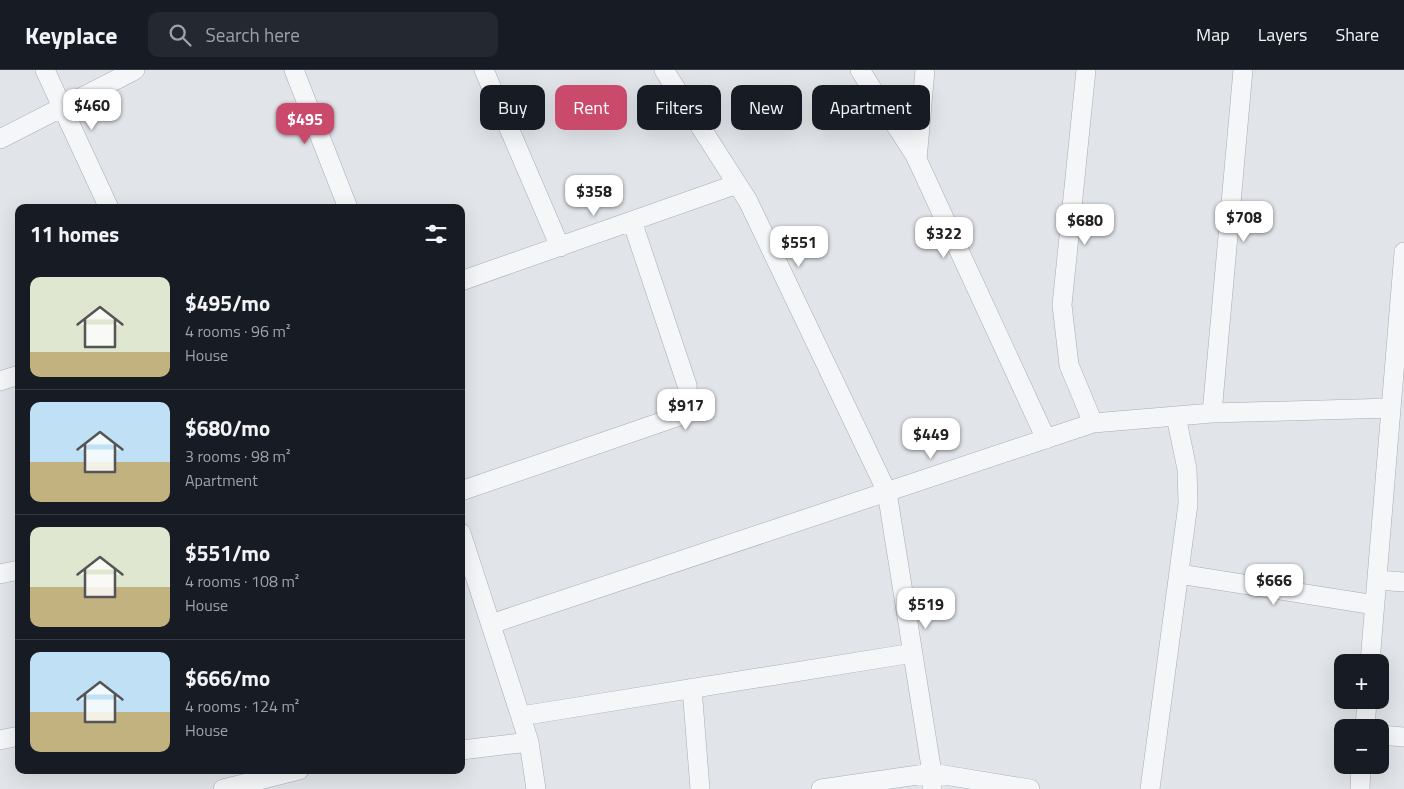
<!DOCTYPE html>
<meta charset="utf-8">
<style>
body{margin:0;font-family:"Titillium Web",sans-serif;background:#242831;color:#f1f3f6;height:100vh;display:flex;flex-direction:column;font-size:19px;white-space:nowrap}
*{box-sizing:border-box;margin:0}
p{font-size:16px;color:#9ea1a6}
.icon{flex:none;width:28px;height:28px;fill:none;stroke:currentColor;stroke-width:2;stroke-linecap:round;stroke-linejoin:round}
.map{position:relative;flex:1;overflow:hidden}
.sheet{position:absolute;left:15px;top:134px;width:450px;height:570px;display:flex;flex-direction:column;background:#171b24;border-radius:10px;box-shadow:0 5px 20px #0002}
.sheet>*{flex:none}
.guide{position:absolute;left:480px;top:15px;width:475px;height:45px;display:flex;gap:10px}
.tools{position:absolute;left:1334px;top:584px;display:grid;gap:10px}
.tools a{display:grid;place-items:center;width:55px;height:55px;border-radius:10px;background:#171b24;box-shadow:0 5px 20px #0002;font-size:25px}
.price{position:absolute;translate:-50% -42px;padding:0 11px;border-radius:10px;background:#fff;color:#222;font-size:16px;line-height:32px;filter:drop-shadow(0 1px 2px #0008)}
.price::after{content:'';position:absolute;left:50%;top:30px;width:15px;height:11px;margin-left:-8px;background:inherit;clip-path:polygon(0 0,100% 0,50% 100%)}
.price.on{background:#ca4a6c;color:#fff}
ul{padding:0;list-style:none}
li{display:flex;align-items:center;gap:15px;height:125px;padding:0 15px}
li+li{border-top:1px solid #363941}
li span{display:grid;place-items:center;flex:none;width:140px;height:100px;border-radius:10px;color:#555}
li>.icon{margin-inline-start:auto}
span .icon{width:60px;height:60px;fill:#fffc;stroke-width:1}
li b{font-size:21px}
h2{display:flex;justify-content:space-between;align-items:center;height:60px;padding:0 15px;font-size:21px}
.chip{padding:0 18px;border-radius:10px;background:#171b24;box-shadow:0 5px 20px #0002;font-size:18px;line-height:45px}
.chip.on{background:#ca4a6c;color:#fff}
header{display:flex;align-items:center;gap:30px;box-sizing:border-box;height:70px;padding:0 25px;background:#171b24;border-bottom:1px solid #363941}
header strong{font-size:24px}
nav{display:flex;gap:28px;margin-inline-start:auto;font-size:18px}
.search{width:350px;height:45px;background:#242831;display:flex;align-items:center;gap:12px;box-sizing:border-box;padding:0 18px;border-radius:10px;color:#9ea1a6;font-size:19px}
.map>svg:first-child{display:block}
</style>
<header>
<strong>Keyplace</strong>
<div class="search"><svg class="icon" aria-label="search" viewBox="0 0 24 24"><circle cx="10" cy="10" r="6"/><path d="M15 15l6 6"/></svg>Search here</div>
<nav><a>Map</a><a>Layers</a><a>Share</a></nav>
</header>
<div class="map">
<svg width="1404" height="719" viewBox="0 0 1404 719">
<rect width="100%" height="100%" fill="#e1e5e9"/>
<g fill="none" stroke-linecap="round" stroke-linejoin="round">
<!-- minor casing -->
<g stroke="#a6adb3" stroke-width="20">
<path id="minor" d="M45,0L109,138
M294,0L348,138
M484,0L560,177
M664,0L748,131L887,422L932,703V719
M860,0L915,85L1046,369
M1086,0L1062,235L1069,295L1093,353
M0,69L135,0
M917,90L925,0
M461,211L737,114
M0,311L19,305
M1212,343L1243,0
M461,421L682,345L688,329L687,315L632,151
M461,463L529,672L536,719
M0,504L19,500
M1179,504L1375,535
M1377,510L1404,512
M491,554L1093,353L1212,343L1391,338
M1370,592L1404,182
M692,618L700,719
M521,646L913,583
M1365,658L1367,630
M1380,665L1404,667
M0,670L19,666
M461,680L529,672
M223,719L299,700
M821,719L932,703L1030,719
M1150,719L1188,434L1187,399L1176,346
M1360,719L1361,695"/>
</g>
<!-- minor -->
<use href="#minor" stroke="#f4f6f8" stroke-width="19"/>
</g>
</svg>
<div class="tools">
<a>+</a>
<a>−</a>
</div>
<b class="price" style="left:92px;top:61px">$460</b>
<b class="price on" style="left:305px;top:75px">$495</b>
<b class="price" style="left:594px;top:147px">$358</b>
<b class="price" style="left:1244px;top:173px">$708</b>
<b class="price" style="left:1085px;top:176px">$680</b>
<b class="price" style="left:944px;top:189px">$322</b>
<b class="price" style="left:799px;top:198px">$551</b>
<b class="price" style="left:686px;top:361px">$917</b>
<b class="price" style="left:931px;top:390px">$449</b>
<b class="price" style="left:1274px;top:536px">$666</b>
<b class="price" style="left:926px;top:560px">$519</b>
<div class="guide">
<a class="chip">Buy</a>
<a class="chip on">Rent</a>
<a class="chip">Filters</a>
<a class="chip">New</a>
<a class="chip">Apartment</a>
</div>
<section class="sheet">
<h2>11 homes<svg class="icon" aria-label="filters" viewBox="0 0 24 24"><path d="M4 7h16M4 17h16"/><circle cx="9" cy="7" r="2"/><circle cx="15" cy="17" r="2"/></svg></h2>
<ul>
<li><span style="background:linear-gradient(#dfe7d0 75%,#c2b280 0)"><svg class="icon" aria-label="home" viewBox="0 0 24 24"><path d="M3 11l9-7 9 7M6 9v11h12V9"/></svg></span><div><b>$495/mo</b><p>4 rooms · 96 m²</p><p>House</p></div></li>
<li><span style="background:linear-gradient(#bfe0f5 60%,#c2b280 0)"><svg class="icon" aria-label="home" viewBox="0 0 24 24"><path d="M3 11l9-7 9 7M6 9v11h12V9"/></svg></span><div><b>$680/mo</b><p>3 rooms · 98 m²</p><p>Apartment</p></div></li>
<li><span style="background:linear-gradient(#dfe7d0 60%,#c2b280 0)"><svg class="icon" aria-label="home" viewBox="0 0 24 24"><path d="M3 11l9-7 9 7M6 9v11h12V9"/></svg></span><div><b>$551/mo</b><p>4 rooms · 108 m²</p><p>House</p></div></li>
<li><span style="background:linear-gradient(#bfe0f5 60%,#c2b280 0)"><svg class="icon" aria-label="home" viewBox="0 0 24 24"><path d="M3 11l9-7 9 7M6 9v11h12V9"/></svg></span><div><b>$666/mo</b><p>4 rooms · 124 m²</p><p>House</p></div></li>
</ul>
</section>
</div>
